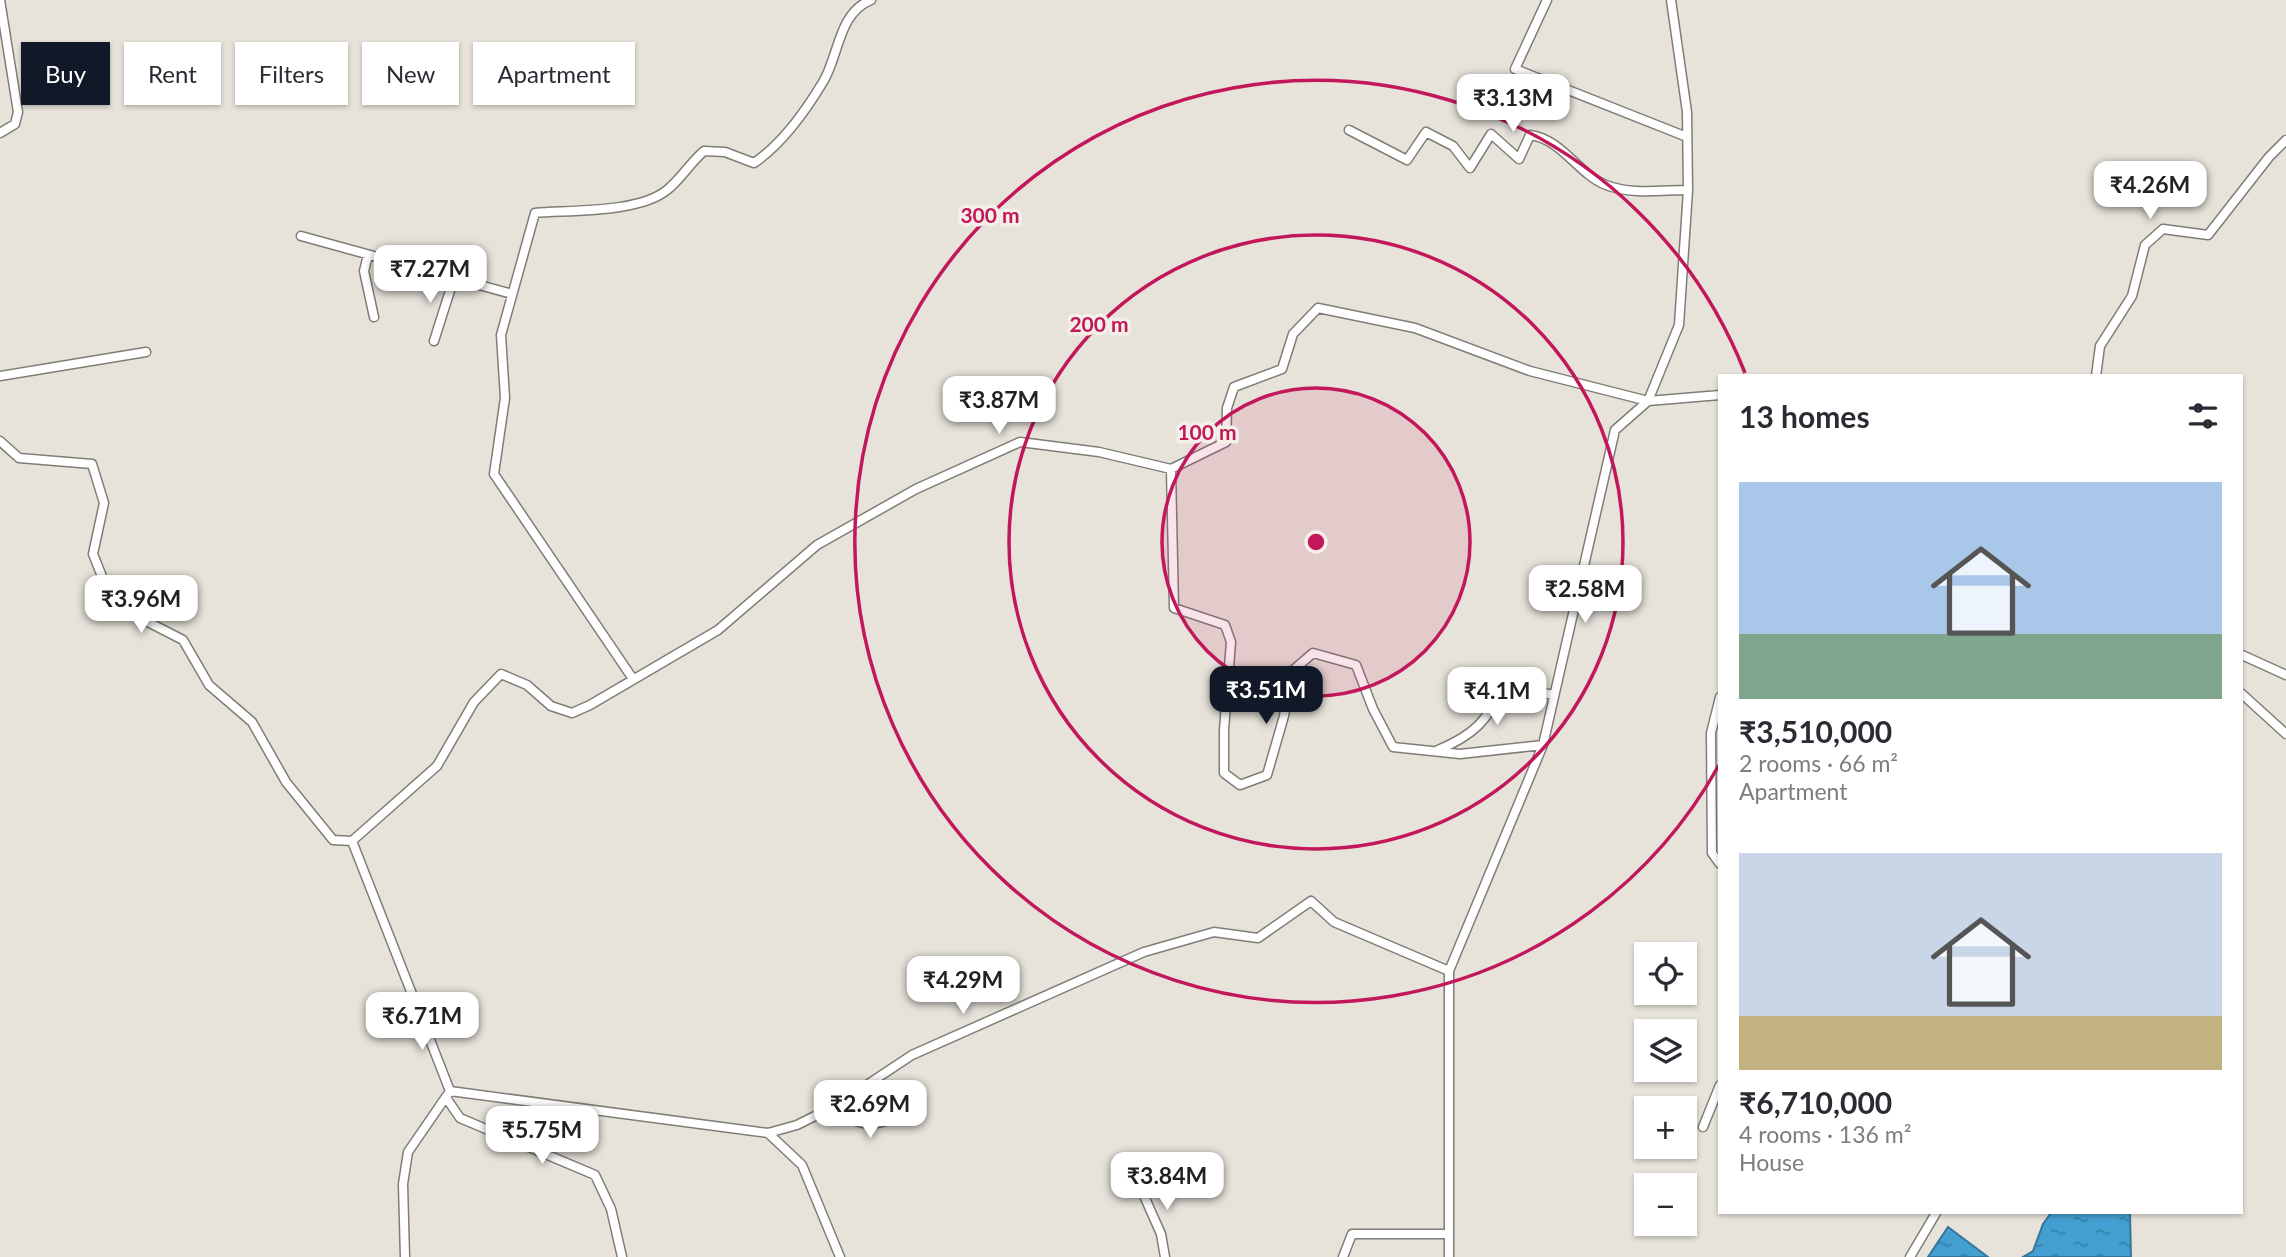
<!DOCTYPE html>
<meta charset="utf-8">
<style>
body{margin:0;font-family:Lato,sans-serif;background:#f7f7f7;color:#2b2b33;height:100vh;display:flex;flex-direction:column;font-size:26px;white-space:nowrap}
*{box-sizing:border-box;margin:0}
p{font-size:23px;color:#7c7c81}
.icon{flex:none;width:38px;height:38px;fill:none;stroke:currentColor;stroke-width:2;stroke-linecap:round;stroke-linejoin:round}
.map{position:relative;flex:1;overflow:hidden}
.side{position:absolute;left:1718px;top:374px;width:525px;height:840px;display:flex;flex-direction:column;background:#fff;border-radius:0px;box-shadow:0 2px 5px #0004}
.side>*{flex:none}
.top-card{position:absolute;left:21px;top:42px;width:665px;height:63px;display:flex;gap:14px}
.tools{position:absolute;left:1634px;top:942px;display:grid;gap:14px}
.tools a{display:grid;place-items:center;width:63px;height:63px;border-radius:0px;background:#fff;box-shadow:0 2px 5px #0004;font-size:35px}
.price{position:absolute;translate:-50% -60px;padding:0 16px;border-radius:14px;background:#fff;color:#222;font-size:23px;line-height:46px;filter:drop-shadow(0 2px 4px #0008)}
.price::after{content:'';position:absolute;left:50%;top:42px;width:21px;height:16px;margin-left:-10px;background:inherit;clip-path:polygon(0 0,100% 0,50% 100%)}
.price.current{background:#111827;color:#fff}
ul{padding:0;list-style:none}
li{display:grid;align-content:center;gap:14px;height:371px;padding:0 21px}
li span{display:grid;place-items:center;height:217px;border-radius:0px;color:#555}
li>.icon{margin-inline-start:auto}
span .icon{width:126px;height:126px;fill:#fffc;stroke-width:1}
li b{font-size:30px}
h2{display:flex;justify-content:space-between;align-items:center;height:84px;padding:0 21px;font-size:30px}
.pill{padding:0 24px;border-radius:0px;background:#fff;box-shadow:0 2px 5px #0004;font-size:24px;line-height:63px}
.pill.current{background:#111827;color:#fff}
.map>svg:first-child{display:block}
</style>
<div class="map">
<svg width="2286" height="1257" viewBox="0 0 2286 1257">
<defs>
<pattern id="water-ripples" width="26" height="14" patternUnits="userSpaceOnUse" patternTransform="scale(1.75)"><rect width="26" height="14" fill="#439fd1"/><path d="M2 4q2-2 4 0t4 0M15 11q2-2 4 0t4 0" fill="none" stroke="#3781a8"/></pattern>
</defs>
<rect width="100%" height="100%" fill="#e7e3db"/>
<!-- water -->
<path fill="url(#water-ripples)" stroke="#367699" stroke-width="2" d="M2051,1213H2130L2131,1257H2023L2033,1251L2043,1224Z
M1948,1227L1988,1257H1928Z"/>
<g fill="none" stroke-linecap="round" stroke-linejoin="round">
<!-- minor casing -->
<g stroke="#807d76" stroke-width="11">
<path id="minor" d="M1547,0L1515,69L1687,137
M1349,130L1407,160L1426,132L1453,146L1470,168L1491,134L1519,159L1530,135C1562,139 1578,174 1606,185C1631,195 1662,190 1688,190
M0,133L15,124L18,112L0,0
M301,236L512,294
M368,255L364,271L374,317
M434,341L454,278
M0,376L146,352
M2096,376L2100,346L2132,296L2145,245L2163,229L2208,235L2269,157L2286,140
M0,441L19,458L92,464L104,503L93,554L113,604L183,640L209,685L252,722L286,782L333,840L352,841L437,766L474,702L501,674L527,685L551,706L572,713L590,705L718,630L817,545L916,489L1020,442L1099,452L1171,469L1226,442L1227,408L1234,387L1282,369L1293,334L1318,308L1415,328L1530,371L1648,401L1720,395
M1171,469L1174,608L1225,625L1231,642L1224,730V773L1240,785L1267,775L1284,716L1291,672L1313,653L1356,665L1373,709L1393,747L1460,754L1543,745
M2242,655L2286,675
M633,679L494,474L505,398L501,335L535,213C571,210 639,213 667,190C681,179 690,163 704,151L725,152L754,163C782,144 805,112 823,82C839,56 838,13 871,0
M2242,694L2286,734
M1720,697L1711,733L1712,853L1720,864
M1438,750C1474,735 1487,721 1504,686L1554,695
M352,841L450,1091L408,1152L403,1184L405,1257
M450,1091L768,1133L797,1125L835,1106L912,1055L1144,952L1214,932L1258,938L1311,901L1334,922L1449,971
M447,1099L460,1118L595,1175L611,1209L622,1257
M835,1106C862,1135 884,1122 915,1110
M1703,1127L1720,1085
M768,1133L802,1165L840,1257
M1165,1257L1161,1234L1145,1198L1166,1166
M1343,1257L1352,1234H1449
M1449,1257V971L1543,745L1615,430L1648,401L1679,325L1688,190L1687,112L1671,0
M1910,1257L1936,1213"/>
</g>
<!-- minor -->
<use href="#minor" stroke="#fff" stroke-width="8"/>
</g>
<!-- distance rings -->
<circle cx="1316" cy="542" r="154" fill="#c2185b" fill-opacity=".12"/>
<g fill="none" stroke="#c2185b" stroke-width="3.5">
<circle cx="1316" cy="542" r="154"/>
<circle cx="1316" cy="542" r="307"/>
<path d="M1719 765A461 461 0 1 1 1745 373"/>
</g>
<circle cx="1316" cy="542" r="10" fill="#c2185b" stroke="#f4f0e8" stroke-width="3.5"/>
<g font-size="21" text-anchor="middle" font-weight="bold" fill="#c2185b" stroke="#f4f0e8" stroke-width="7" stroke-linejoin="round" paint-order="stroke">
<text x="990" y="223">300 m</text>
<text x="1099" y="332">200 m</text>
<text x="1207" y="440">100 m</text>
</g>
</svg>
<div class="tools">
<a><svg class="icon" aria-label="locate" viewBox="0 0 24 24"><circle cx="12" cy="12" r="6"/><path d="M12 2v4M12 18v4M2 12h4M18 12h4"/></svg></a>
<a><svg class="icon" aria-label="layers" viewBox="0 0 24 24"><path d="M12 4l9 5-9 5-9-5zM3 14l9 5 9-5"/></svg></a>
<a>+</a>
<a>−</a>
</div>
<b class="price" style="left:1513px;top:134px">₹3.13M</b>
<b class="price" style="left:2150px;top:221px">₹4.26M</b>
<b class="price" style="left:430px;top:305px">₹7.27M</b>
<b class="price" style="left:999px;top:436px">₹3.87M</b>
<b class="price" style="left:1585px;top:625px">₹2.58M</b>
<b class="price" style="left:141px;top:635px">₹3.96M</b>
<b class="price current" style="left:1266px;top:726px">₹3.51M</b>
<b class="price" style="left:1497px;top:727px">₹4.1M</b>
<b class="price" style="left:963px;top:1016px">₹4.29M</b>
<b class="price" style="left:422px;top:1052px">₹6.71M</b>
<b class="price" style="left:870px;top:1140px">₹2.69M</b>
<b class="price" style="left:542px;top:1166px">₹5.75M</b>
<b class="price" style="left:1167px;top:1212px">₹3.84M</b>
<div class="top-card">
<a class="pill current">Buy</a>
<a class="pill">Rent</a>
<a class="pill">Filters</a>
<a class="pill">New</a>
<a class="pill">Apartment</a>
</div>
<section class="side">
<h2>13 homes<svg class="icon" aria-label="filters" viewBox="0 0 24 24"><path d="M4 7h16M4 17h16"/><circle cx="9" cy="7" r="2"/><circle cx="15" cy="17" r="2"/></svg></h2>
<ul>
<li><span style="background:linear-gradient(#a9c7e8 70%,#7fa58c 0)"><svg class="icon" aria-label="home" viewBox="0 0 24 24"><path d="M3 11l9-7 9 7M6 9v11h12V9"/></svg></span><div><b>₹3,510,000</b><p>2 rooms · 66 m²</p><p>Apartment</p></div></li>
<li><span style="background:linear-gradient(#c9d6e8 75%,#c2b280 0)"><svg class="icon" aria-label="home" viewBox="0 0 24 24"><path d="M3 11l9-7 9 7M6 9v11h12V9"/></svg></span><div><b>₹6,710,000</b><p>4 rooms · 136 m²</p><p>House</p></div></li>
</ul>
</section>
</div>
